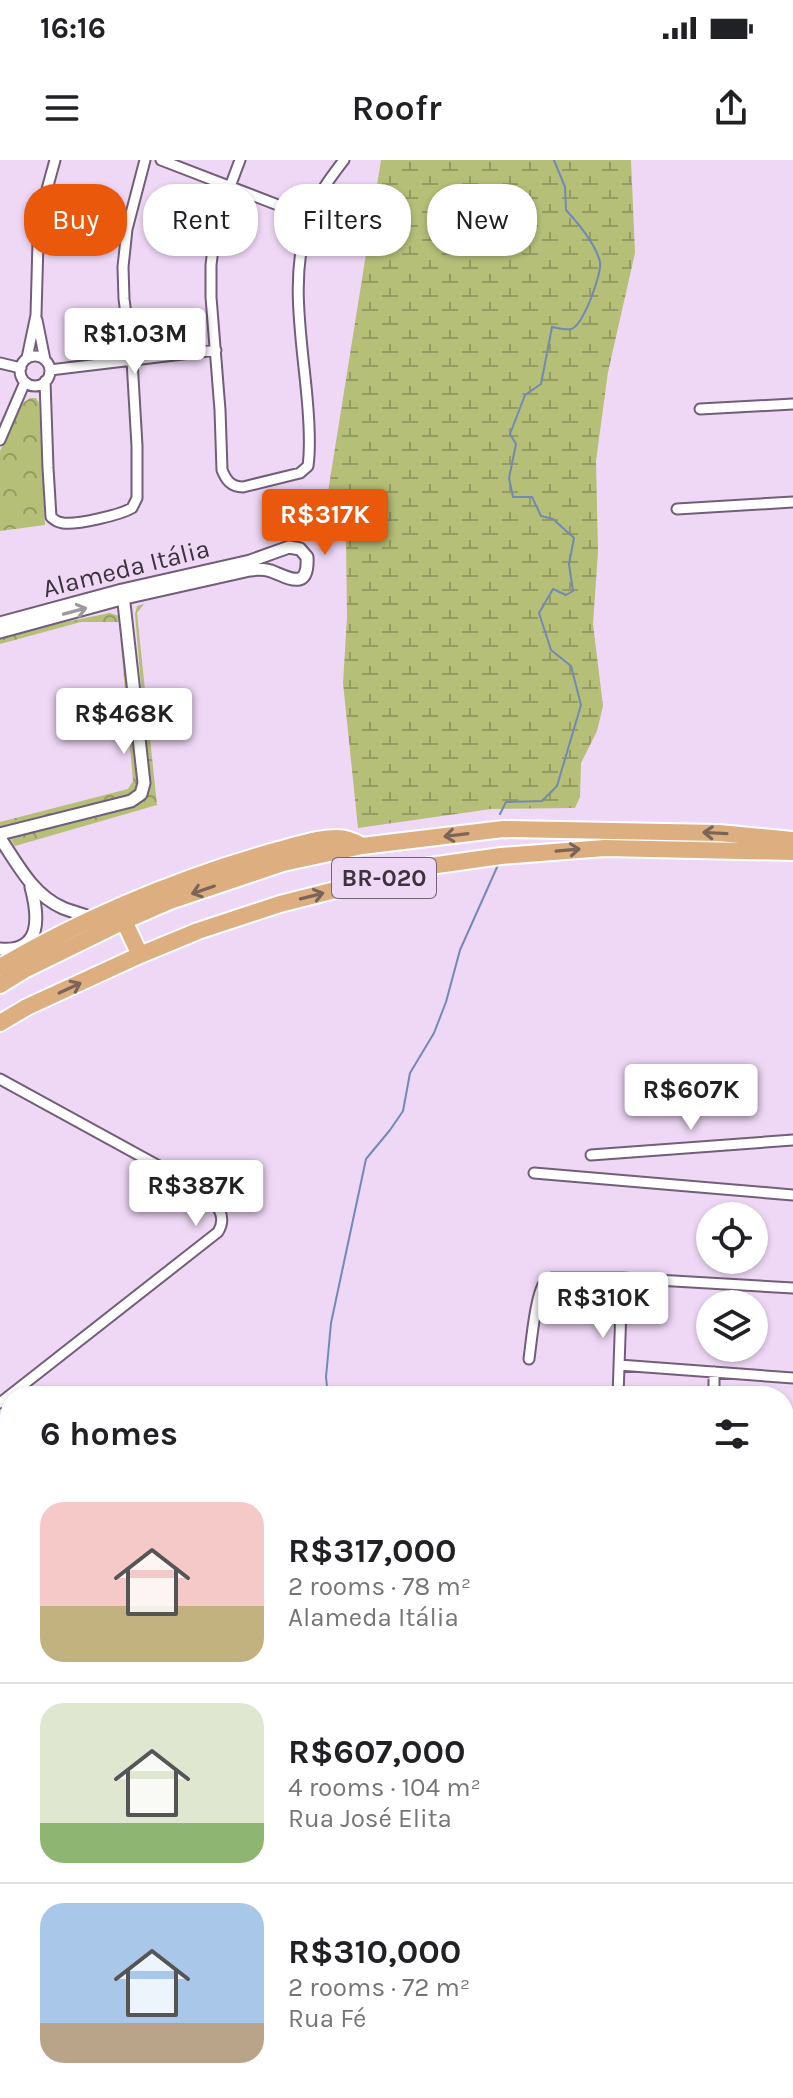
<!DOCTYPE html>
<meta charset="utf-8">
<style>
body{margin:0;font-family:Karla,sans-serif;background:#f2f2f2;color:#202124;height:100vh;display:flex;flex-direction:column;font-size:30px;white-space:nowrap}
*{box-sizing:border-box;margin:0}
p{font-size:26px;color:#757577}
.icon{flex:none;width:44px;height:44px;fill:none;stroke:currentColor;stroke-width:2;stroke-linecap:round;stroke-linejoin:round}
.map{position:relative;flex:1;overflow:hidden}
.details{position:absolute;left:0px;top:1226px;width:794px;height:712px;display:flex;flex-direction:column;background:#fff;border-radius:32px 32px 0 0;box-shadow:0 2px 6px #0004}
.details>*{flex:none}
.hud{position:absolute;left:24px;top:24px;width:746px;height:72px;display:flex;gap:16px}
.fabs{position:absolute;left:696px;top:1042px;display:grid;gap:16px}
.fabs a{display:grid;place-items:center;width:72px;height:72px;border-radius:50%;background:#fff;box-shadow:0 2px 6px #0004;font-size:40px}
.price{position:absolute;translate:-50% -68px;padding:0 18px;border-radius:8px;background:#fff;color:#222;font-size:26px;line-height:52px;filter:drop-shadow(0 2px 4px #0008)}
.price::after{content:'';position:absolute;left:50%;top:48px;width:24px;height:18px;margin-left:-12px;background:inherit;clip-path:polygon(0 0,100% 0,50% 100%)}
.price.current{background:#ea580c;color:#fff}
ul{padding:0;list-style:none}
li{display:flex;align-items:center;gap:24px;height:200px;padding:0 40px}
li+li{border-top:2px solid #e0e0e0}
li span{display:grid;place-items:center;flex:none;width:224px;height:160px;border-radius:24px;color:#555}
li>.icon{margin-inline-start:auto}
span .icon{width:96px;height:96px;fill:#fffc;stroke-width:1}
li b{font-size:34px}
h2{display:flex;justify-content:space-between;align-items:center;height:96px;padding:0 40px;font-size:34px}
.tag{padding:0 28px;border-radius:32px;background:#fff;box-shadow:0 2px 6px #0004;font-size:28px;line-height:72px}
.tag.current{background:#ea580c;color:#fff}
.status{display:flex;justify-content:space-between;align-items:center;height:56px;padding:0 40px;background:#fff;direction:ltr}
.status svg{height:22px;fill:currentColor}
header{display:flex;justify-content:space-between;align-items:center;height:104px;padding:0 40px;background:#fff;font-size:36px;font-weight:600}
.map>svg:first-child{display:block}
</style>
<div class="status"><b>16:16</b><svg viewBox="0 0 49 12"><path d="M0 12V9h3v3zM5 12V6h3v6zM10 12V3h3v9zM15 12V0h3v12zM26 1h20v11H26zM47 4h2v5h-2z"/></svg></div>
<header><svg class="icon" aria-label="menu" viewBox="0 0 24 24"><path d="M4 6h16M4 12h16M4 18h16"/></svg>Roofr<svg class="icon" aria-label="share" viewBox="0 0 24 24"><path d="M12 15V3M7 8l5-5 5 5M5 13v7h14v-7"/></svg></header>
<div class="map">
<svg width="793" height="1938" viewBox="0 0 793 1938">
<defs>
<pattern id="wetland-marsh" width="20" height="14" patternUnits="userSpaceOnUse" patternTransform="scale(2)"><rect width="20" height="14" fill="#b5bf78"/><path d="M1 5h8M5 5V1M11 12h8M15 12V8" fill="none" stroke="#949c64"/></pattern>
<pattern id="park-crowns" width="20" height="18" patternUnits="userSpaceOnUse" patternTransform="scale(2)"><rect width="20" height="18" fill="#b5bf78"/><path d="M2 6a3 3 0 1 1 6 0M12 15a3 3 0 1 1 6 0" fill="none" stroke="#949c64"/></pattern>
</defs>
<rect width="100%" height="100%" fill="#efd8f6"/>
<!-- wetland -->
<path fill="url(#wetland-marsh)" d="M381,0H631L635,93L608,212L596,301L598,392L593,464L603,546L597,571L581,603L580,637L575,648L491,649L358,668L343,523L347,457L346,379L328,332Z"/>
<!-- park -->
<path fill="url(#park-crowns)" d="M30,238H36L39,243L45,365L0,371V291L20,248L23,243Z
M144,444L137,453L157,645L15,686L10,678L13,675L132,645C144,639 148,636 149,623L135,454L137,446Z
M110,453L119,456L121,460L139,622L137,628L129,635L9,667L0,666V662L128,629L133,621L119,462H81L0,484V475Z"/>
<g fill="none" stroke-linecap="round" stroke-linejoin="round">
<!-- stream -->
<path stroke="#7389b5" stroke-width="2" d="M500,654L506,642L542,641L557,626L581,545L571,506L551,490L539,453L553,429L566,435L573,431L569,404L574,378L553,359L541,356L532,337H513L509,318L516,284L510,274L525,235L541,224L552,167C558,168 566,170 571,169C583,166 602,114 600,102C596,85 577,62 566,50L565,27L554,0
M328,1236L326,1217L331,1163L366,999L390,970L403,951L410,913L434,873L446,842L460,790L498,705
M784,1688L793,1687
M26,1938L32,1928"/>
<!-- minor casing -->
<g stroke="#725e78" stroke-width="13">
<path id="minor" d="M161,0L309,57
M240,0L216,64L211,105V137L220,250L222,310C226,320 231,327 243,327L300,313L308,306C311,284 309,259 307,237C302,179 289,115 309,58C316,37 330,18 344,0
M37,160L45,200
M20 211a15 15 0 1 1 30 0a15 15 0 1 1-30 0Z
M27,198L36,155L38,82L46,33L55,0
M0,203L21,208
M50,210L216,190
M45,221L48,308L51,357C56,361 57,362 63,363C77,365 120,355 132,348L137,338V286L132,200L124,139L123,107L127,69L145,0
M700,249L793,244
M0,280L25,222
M677,349L793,342
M0,919L197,1027C211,1040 230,1052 218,1072L0,1243
M591,995L793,980
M534,1013L793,1035
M529,1199C531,1185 536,1128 546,1121C547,1119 550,1119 552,1118H622L793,1128
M619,1205L793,1218
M714,1212V1236
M618,1236L622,1118
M0,1289L10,1301
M784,1321L790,1319L793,1308
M0,1353L10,1344
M784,1412H793
M0,1475L10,1466
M784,1502H793
M0,1592L10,1583
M784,1595H793
M0,1709L10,1700
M0,1759L10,1771
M0,1833L10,1822
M267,1928L268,1938
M350,1938V1928
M379,1938L793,1934"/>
</g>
<!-- tertiary casing -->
<g stroke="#725e78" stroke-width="15">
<path id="tertiary" d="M0,463L122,430L250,401L289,387L300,389L307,397C309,431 289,418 271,411C264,409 257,409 250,410L125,438L0,472
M0,674L131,641L141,634L144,623L123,434
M0,678C18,705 33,735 63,748C73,752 84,755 94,758
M0,789C42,793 39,757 31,727"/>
</g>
<!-- trunk casing -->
<g stroke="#fff" stroke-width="20">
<path id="trunk" d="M124,761L140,795
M0,807C84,758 177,719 271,692C291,687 316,678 337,678C345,678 353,681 360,685
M0,825L26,809L124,761L170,741L283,703L362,686L503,669L719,673L793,680
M0,863L27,847L140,795L198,771L280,744L430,706L501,696L605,688L793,692"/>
</g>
<!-- minor -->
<use href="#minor" stroke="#fff" stroke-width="9"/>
<!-- tertiary -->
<use href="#tertiary" stroke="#fff" stroke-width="11"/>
<!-- trunk -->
<use href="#trunk" stroke="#dcae80" stroke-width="16"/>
</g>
<!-- one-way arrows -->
<defs><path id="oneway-shaft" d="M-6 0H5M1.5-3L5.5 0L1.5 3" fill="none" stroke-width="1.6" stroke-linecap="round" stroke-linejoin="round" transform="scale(2)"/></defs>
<use stroke="#9d989e" href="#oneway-shaft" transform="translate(75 451) rotate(-15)"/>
<g stroke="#7b6458">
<use href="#oneway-shaft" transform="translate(715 673) rotate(-177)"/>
<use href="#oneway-shaft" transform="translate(456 675) rotate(173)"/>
<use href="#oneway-shaft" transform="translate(568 690) rotate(-5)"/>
<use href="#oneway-shaft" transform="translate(203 730) rotate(161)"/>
<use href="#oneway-shaft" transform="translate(312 736) rotate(-14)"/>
<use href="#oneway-shaft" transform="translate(70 828) rotate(-25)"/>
</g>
<g text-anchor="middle" stroke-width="6" stroke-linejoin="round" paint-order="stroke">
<!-- shield labels -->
<rect fill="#efd8f6" stroke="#716474" stroke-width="2" x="332" y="698" width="104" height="40" rx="6"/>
<g font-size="24" font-weight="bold" fill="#3b323d">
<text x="384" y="726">BR-020</text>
</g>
<!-- street labels -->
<g font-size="26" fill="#3b323d" stroke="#efd8f6">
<text transform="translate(126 408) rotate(-14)" y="9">Alameda Itália</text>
</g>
</g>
</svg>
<div class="fabs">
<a><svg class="icon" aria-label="locate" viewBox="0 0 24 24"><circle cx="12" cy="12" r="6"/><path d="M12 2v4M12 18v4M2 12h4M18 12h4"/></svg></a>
<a><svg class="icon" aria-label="layers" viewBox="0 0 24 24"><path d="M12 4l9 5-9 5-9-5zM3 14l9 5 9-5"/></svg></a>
</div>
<b class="price" style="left:135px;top:216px">R$1.03M</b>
<b class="price current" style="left:325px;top:397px">R$317K</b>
<b class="price" style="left:124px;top:596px">R$468K</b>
<b class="price" style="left:691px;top:972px">R$607K</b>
<b class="price" style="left:196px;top:1068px">R$387K</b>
<b class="price" style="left:603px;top:1180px">R$310K</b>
<div class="hud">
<a class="tag current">Buy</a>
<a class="tag">Rent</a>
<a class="tag">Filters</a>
<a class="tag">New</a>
</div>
<section class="details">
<h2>6 homes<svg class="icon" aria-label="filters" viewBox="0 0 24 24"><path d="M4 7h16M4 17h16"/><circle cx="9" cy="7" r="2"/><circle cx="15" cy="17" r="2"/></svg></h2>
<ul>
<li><span style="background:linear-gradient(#f6c9c9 65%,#c2b280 0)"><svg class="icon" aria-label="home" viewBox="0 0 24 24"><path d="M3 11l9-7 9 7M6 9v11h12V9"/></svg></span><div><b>R$317,000</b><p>2 rooms · 78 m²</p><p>Alameda Itália</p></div></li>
<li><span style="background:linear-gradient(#dfe7d0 75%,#8fb573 0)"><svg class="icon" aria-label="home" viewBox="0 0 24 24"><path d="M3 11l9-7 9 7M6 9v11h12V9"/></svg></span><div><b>R$607,000</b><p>4 rooms · 104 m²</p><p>Rua José Elita</p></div></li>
<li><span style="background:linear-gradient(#a9c7e8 75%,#b9a48a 0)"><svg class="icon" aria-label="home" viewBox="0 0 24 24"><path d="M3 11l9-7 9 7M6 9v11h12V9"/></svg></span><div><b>R$310,000</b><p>2 rooms · 72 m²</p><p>Rua Fé</p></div></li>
</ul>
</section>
</div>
